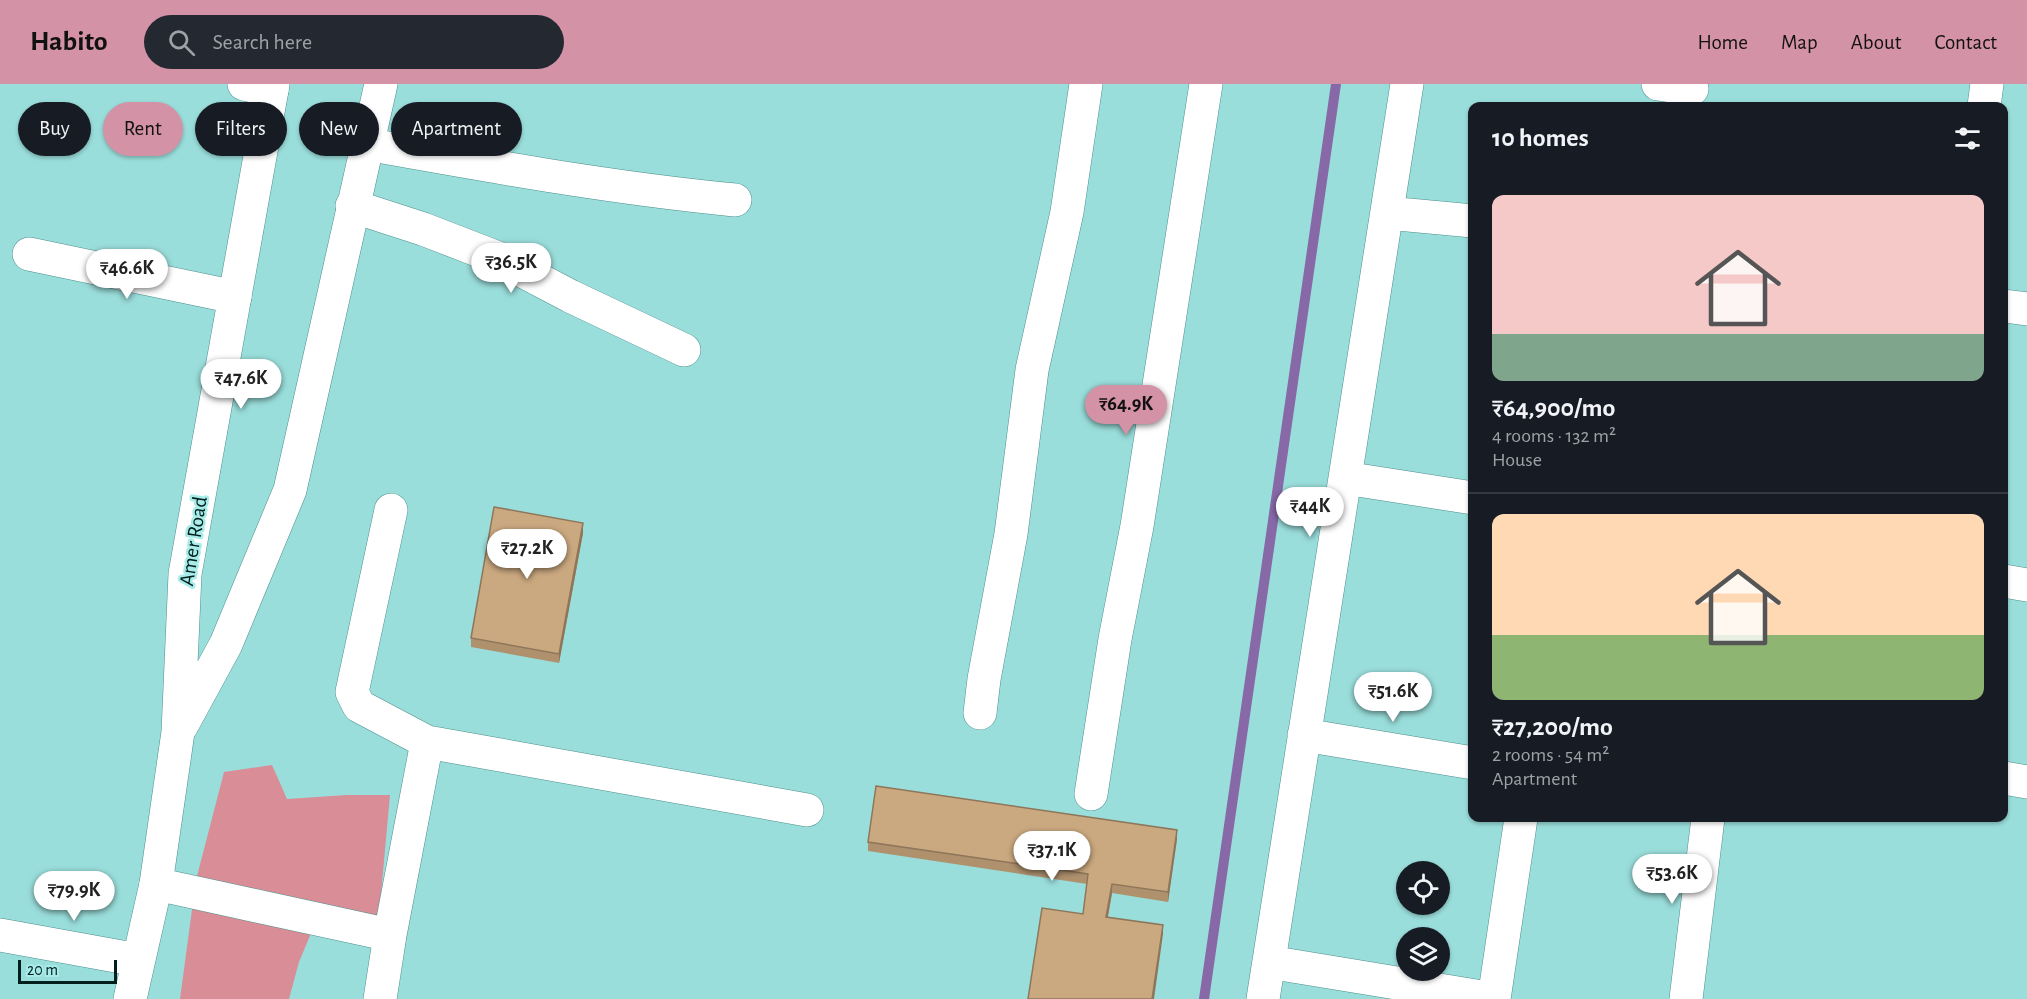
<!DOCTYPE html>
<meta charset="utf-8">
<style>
body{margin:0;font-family:"Alegreya Sans",sans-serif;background:#242831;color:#f1f3f6;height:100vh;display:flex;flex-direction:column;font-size:22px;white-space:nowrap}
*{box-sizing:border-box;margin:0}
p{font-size:20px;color:#9ea1a6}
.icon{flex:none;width:33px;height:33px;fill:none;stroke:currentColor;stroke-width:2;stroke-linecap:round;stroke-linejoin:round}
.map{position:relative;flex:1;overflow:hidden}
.panel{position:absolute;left:1468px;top:18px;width:540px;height:720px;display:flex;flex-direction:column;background:#171b24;border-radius:12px;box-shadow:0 2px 4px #0004}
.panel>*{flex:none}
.banner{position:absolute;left:18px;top:18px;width:570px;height:54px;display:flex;gap:12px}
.fabs{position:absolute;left:1396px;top:777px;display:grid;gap:12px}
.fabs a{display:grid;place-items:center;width:54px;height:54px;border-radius:50%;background:#171b24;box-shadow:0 2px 4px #0004;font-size:30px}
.scale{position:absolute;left:18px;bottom:15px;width:99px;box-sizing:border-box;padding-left:6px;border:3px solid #021e1d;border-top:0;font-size:16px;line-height:21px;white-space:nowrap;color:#021e1d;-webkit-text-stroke:4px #a7ece8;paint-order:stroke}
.price{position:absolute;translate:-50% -51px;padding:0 14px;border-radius:21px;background:#fff;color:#222;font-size:20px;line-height:39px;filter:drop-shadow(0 2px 3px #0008)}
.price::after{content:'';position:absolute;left:50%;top:36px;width:18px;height:14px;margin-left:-9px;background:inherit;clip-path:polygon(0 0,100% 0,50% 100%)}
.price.selected{background:#d392a6;color:#111}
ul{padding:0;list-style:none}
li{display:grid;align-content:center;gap:12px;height:318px;padding:0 24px}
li+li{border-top:2px solid #363941}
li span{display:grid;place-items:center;height:186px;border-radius:12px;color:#555}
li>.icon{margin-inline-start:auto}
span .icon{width:108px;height:108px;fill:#fffc;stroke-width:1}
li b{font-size:26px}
h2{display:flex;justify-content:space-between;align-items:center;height:72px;padding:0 24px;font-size:26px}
.pill{padding:0 21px;border-radius:27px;background:#171b24;box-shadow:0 2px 4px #0004;font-size:21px;line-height:54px}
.pill.selected{background:#d392a6;color:#111}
header{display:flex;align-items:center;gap:36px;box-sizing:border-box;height:84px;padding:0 30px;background:#d392a6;color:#111}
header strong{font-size:28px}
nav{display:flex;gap:33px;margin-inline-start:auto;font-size:21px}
.search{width:420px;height:54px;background:#242831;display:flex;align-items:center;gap:15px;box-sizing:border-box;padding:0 21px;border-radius:33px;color:#9ea1a6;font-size:22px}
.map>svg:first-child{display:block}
</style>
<header>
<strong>Habito</strong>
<div class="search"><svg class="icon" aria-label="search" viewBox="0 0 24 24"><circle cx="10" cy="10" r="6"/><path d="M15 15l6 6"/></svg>Search here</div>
<nav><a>Home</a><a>Map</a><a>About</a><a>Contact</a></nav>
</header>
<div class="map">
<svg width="2027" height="915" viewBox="0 0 2027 915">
<rect width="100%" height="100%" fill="#9adedb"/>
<!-- green -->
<path fill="#d98d96" d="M272,681L287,715L347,711H390L378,843L319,830L299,878L289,915H180L196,796L224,688Z"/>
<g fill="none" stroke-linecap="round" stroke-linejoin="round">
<!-- stream -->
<path stroke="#8769a7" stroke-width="10" d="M1204,915L1336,0"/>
<!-- minor casing -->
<g stroke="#4c8f8c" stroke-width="34">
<path id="minor" d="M244,0L272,6
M1658,0L1692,5
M1984,22L1987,0
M366,60C489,82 611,104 735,116
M352,122L423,145L498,174L570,212L684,266
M1387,129L1473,137
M29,170L235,213
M2004,222L2027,225
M1345,394L1473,414
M391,426L352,608L359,622L427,658
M2004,497L2027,501
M980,629L984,595L1011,450L1032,286L1067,128L1086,0
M1304,651L1473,679
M2004,694L2027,698
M1091,710L1115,555L1137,442L1206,0
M156,800L390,851L427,658L807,726
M0,851L138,876
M1269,878L1494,915
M380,915L390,851
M1263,915L1407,0
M1494,915L1521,734
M1686,915L1708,734"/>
</g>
<!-- major casing -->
<g stroke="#4c8f8c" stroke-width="34">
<path id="major" d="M182,641L226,560L290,406L381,0
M130,915L156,800L178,648L185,490L273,0"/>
</g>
<!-- minor -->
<use href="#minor" stroke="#fff" stroke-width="33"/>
<!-- major -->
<use href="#major" stroke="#fff" stroke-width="33"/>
</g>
<!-- wall -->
<path fill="#af916e" d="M583,449L559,579L471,563V554Z
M1177,755L1168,818L1112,809L1108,833L1163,850L1083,830L1087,800L868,767V758Z"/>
<!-- shaded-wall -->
<path fill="#8e765a" d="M583,439V449L559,579V570Z
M1177,746V755L1168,818V808Z
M1112,800V809L1106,842V833Z
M1163,841V850L1154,915H1152Z"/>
<!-- building -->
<path fill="#cba980" stroke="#8e765a" stroke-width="1.5" d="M494,423L583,439L559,570L471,554Z
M876,702L1177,746L1168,808L1112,800L1106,833L1163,841L1152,915H1028L1042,824L1083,830L1088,790L868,758Z"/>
<g text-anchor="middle" stroke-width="5" stroke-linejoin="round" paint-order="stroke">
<!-- street labels -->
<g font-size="21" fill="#021e1d" stroke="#a7ece8">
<text transform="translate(193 457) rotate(-81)" y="7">Amer Road</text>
</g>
</g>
</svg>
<div class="fabs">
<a><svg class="icon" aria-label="locate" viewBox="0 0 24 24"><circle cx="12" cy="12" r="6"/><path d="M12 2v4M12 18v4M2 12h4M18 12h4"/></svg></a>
<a><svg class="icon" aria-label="layers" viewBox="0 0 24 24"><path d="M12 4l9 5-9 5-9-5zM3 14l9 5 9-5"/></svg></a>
</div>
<div class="scale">20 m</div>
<b class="price" style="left:511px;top:210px">₹36.5K</b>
<b class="price" style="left:127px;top:216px">₹46.6K</b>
<b class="price" style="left:241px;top:326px">₹47.6K</b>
<b class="price selected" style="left:1126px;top:352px">₹64.9K</b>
<b class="price" style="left:1310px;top:454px">₹44K</b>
<b class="price" style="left:527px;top:496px">₹27.2K</b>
<b class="price" style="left:1393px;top:639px">₹51.6K</b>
<b class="price" style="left:1052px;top:798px">₹37.1K</b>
<b class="price" style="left:1672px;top:821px">₹53.6K</b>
<b class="price" style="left:74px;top:838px">₹79.9K</b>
<div class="banner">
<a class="pill">Buy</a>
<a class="pill selected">Rent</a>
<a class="pill">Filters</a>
<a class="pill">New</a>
<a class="pill">Apartment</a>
</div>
<section class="panel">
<h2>10 homes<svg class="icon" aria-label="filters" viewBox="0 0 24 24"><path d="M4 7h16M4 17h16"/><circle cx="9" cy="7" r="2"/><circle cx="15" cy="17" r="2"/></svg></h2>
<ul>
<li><span style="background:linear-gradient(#f6c9c9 75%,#7fa58c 0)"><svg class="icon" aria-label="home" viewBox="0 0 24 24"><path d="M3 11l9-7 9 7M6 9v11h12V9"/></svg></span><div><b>₹64,900/mo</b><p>4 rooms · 132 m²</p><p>House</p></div></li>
<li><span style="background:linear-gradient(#ffd9b3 65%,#8fb573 0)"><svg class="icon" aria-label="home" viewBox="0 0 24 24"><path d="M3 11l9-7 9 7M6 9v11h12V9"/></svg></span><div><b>₹27,200/mo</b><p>2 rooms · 54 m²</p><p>Apartment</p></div></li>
</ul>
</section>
</div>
